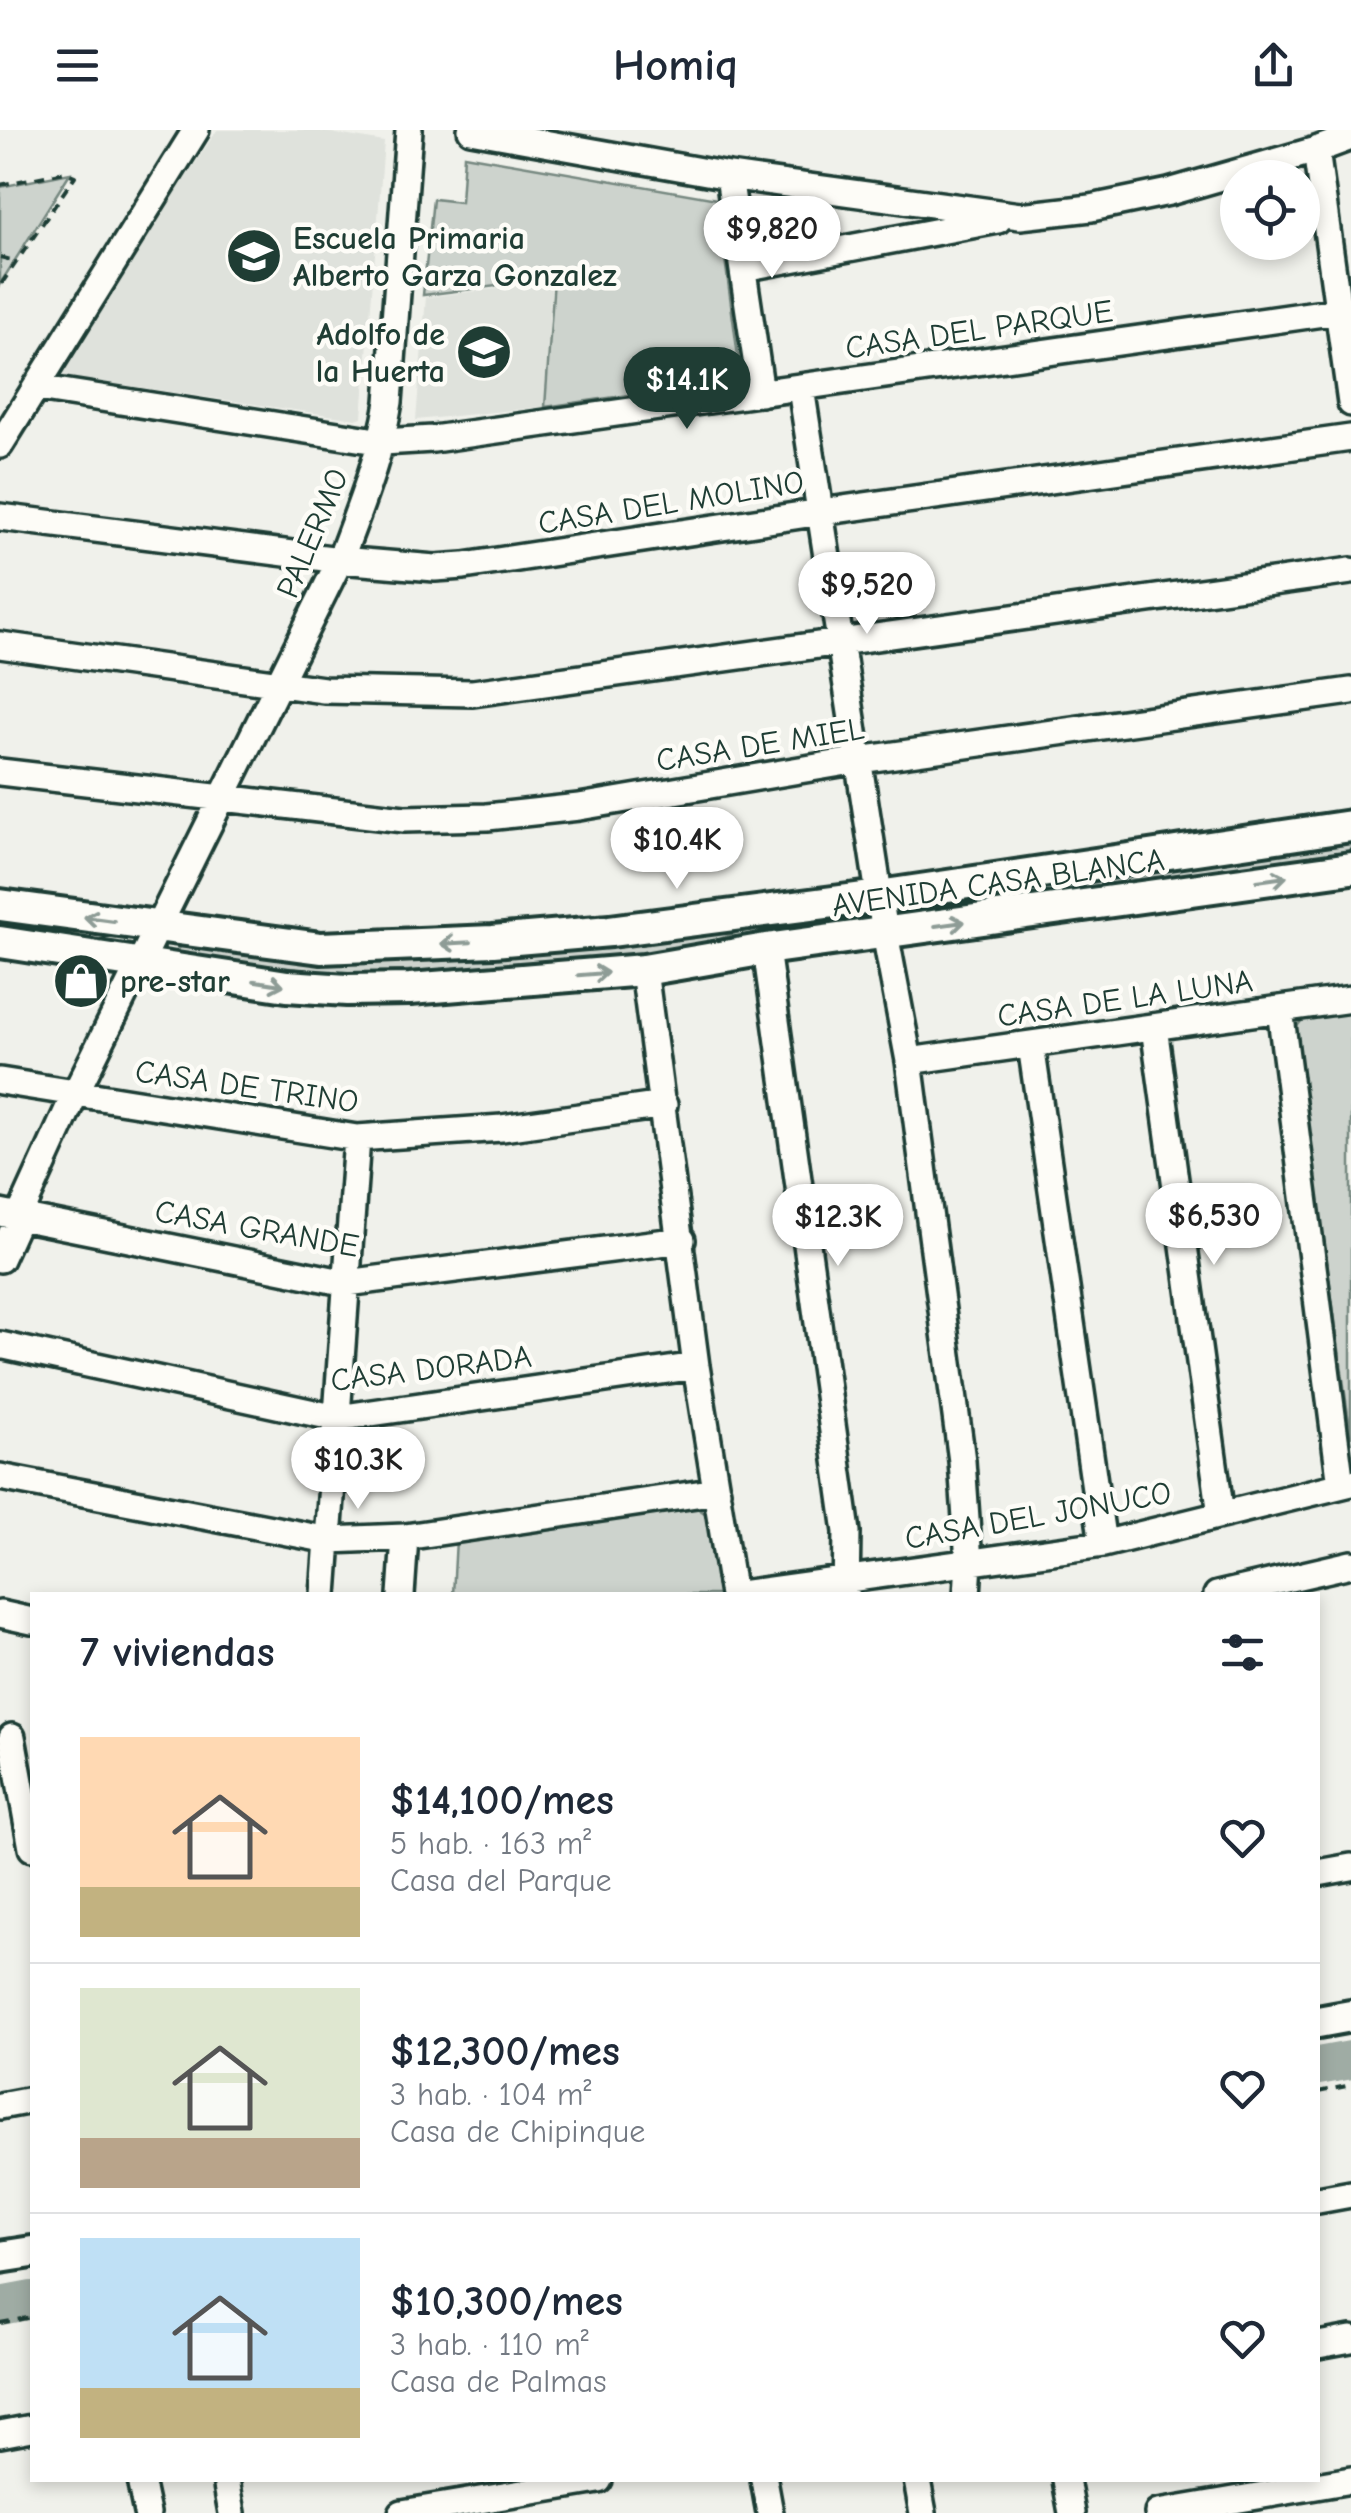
<!DOCTYPE html>
<html lang="es">
<meta charset="utf-8">
<style>
body{margin:0;font-family:"Comic Neue",sans-serif;background:#f2f2f3;color:#1f2937;height:100vh;display:flex;flex-direction:column;font-size:38px;white-space:nowrap}
*{box-sizing:border-box;margin:0}
p{font-size:32px;color:#747a83}
.icon{flex:none;width:55px;height:55px;fill:none;stroke:currentColor;stroke-width:2;stroke-linecap:round;stroke-linejoin:round}
.map{position:relative;flex:1;overflow:hidden}
.details{position:absolute;left:30px;top:1462px;width:1290px;height:890px;display:flex;flex-direction:column;background:#fff;border-radius:0px;box-shadow:0 5px 15px #0003}
.details>*{flex:none}
.fabs{position:absolute;left:1220px;top:30px;display:grid;gap:20px}
.fabs a{display:grid;place-items:center;width:100px;height:100px;border-radius:50%;background:#fff;box-shadow:0 5px 15px #0003;font-size:50px}
.price{position:absolute;translate:-50% -85px;padding:0 22px;border-radius:35px;background:#fff;color:#222;font-size:32px;line-height:65px;filter:drop-shadow(0 2px 5px #0008)}
.price::after{content:'';position:absolute;left:50%;top:60px;width:30px;height:22px;margin-left:-15px;background:inherit;clip-path:polygon(0 0,100% 0,50% 100%)}
.price.selected{background:#1f3d34;color:#fff}
ul{padding:0;list-style:none}
li{display:flex;align-items:center;gap:30px;height:250px;padding:0 50px}
li+li{border-top:2px solid #e0e1e3}
li span{display:grid;place-items:center;flex:none;width:280px;height:200px;border-radius:0px;color:#555}
li>.icon{margin-inline-start:auto}
span .icon{width:120px;height:120px;fill:#fffc;stroke-width:1}
li b{font-size:42px}
h2{display:flex;justify-content:space-between;align-items:center;height:120px;padding:0 50px;font-size:42px}
header{display:flex;justify-content:space-between;align-items:center;height:130px;padding:0 50px;background:#fff;font-size:45px;font-weight:600}
.map>svg:first-child{display:block}
</style>
<header><svg class="icon" aria-label="menu" viewBox="0 0 24 24"><path d="M4 6h16M4 12h16M4 18h16"/></svg>Homiq<svg class="icon" aria-label="share" viewBox="0 0 24 24"><path d="M12 15V3M7 8l5-5 5 5M5 13v7h14v-7"/></svg></header>
<div class="map">
<svg width="1351" height="2383" viewBox="0 0 1351 2383">
<rect width="100%" height="100%" fill="#f0f1eb"/>
<filter id="ink" filterUnits="userSpaceOnUse"><feTurbulence type="fractalNoise" baseFrequency=".01" numOctaves="2"/><feDisplacementMap in="SourceGraphic" scale="20" xChannelSelector="R" yChannelSelector="G"/><feConvolveMatrix kernelMatrix="1 2 1 2 8 2 1 2 1" color-interpolation-filters="sRGB"/></filter>
<g filter="url(#ink)">
<!-- built -->
<path fill="#dfe2dc" d="M217,0H314L384,12L362,287L356,289L59,246L58,241Z
M552,152L544,277L416,290L426,167Z"/>
<!-- green -->
<path fill="#cdd3cd" stroke="#768880" stroke-width="2.5" d="M464,25L717,69L741,249L545,277L554,149L423,165L433,69L461,72Z
M70,43L0,154V57Z
M1351,704V723L902,787L901,775Z
M813,782L814,790L738,802L710,813L578,833L342,844L175,825L184,808L324,825Z
M1351,879V1307L1295,899L1306,885Z
M691,1374L709,1386L721,1465H453L456,1409Z"/>
<g fill="none" stroke-linecap="round" stroke-linejoin="round">
<!-- river -->
<path stroke="#9faca4" stroke-width="38" d="M1318,1936L1351,1930
M0,2176L32,2170"/>
<!-- minor casing -->
<g stroke="#1f3d34" stroke-width="32">
<path id="minor" d="M471,0L729,46L1020,86L1091,78L1169,62L1316,20L1351,7
M1316,20L1351,273
M729,46L761,263
M743,138L998,90
M37,258L383,312L433,309L1337,181
M801,258L885,803L909,931L962,1331L969,1432L967,1465
M0,315L196,0
M0,387L340,430L435,438L464,436L821,382L1351,308
M0,515L324,560L473,563L1351,441
M0,642L404,689L487,687L579,677L859,630L1351,561
M766,819L847,1402L846,1465
M644,840L696,1236L733,1465L1103,1414L1351,1353
M1280,879L1341,1355
M1154,897L1221,1385
M1031,915L1103,1414
M909,931L1351,869
M0,951L357,1008L502,998L664,975
M0,1083L347,1153L682,1110
M0,1129L75,964L340,430C360,377 380,327 389,272L409,0
M0,1215L337,1288L696,1236
M0,1347L329,1410L405,1407L717,1361
M324,1465L357,1008
M401,1465L405,1407
M1217,1465L1351,1434
M0,1484L32,1491
M12,1607L32,1718
M1318,1743L1351,1737
M0,1976L32,1970
M1318,2070L1351,2064
M1318,2215L1351,2209
M0,2304L32,2298
M140,2350L147,2383
M226,2350L232,2383
M764,2350L770,2383
M917,2350L923,2383
M1066,2350L1072,2383
M402,2383L599,2350
M1158,2383L1351,2350"/>
</g>
<!-- tertiary casing -->
<g stroke="#1f3d34" stroke-width="38">
<path id="tertiary" d="M0,775L321,818L493,811L610,801L880,766L1351,696
M0,812L287,856L347,860L410,859L644,840L766,819L1351,738
M1318,1892L1351,1886
M0,2127L32,2122"/>
</g>
<!-- path -->
<path stroke="#1f3d34" stroke-width="4" stroke-dasharray="10 8" stroke-linecap="butt" d="M0,55L65,42L75,46L0,156
M0,127L15,131
M1318,1962L1351,1955
M0,2193L32,2187"/>
<!-- minor -->
<use href="#minor" stroke="#fdfcf7" stroke-width="25"/>
<!-- tertiary -->
<use href="#tertiary" stroke="#fdfcf7" stroke-width="30"/>
</g>
<!-- one-way arrows -->
<defs><path id="oneway-shaft" d="M-6 0H5M1.5-3L5.5 0L1.5 3" fill="none" stroke-width="1.6" stroke-linecap="round" stroke-linejoin="round" transform="scale(2.5)"/></defs>
<g stroke="#8e9c96">
<use href="#oneway-shaft" transform="translate(1272 749) rotate(-8)"/>
<use href="#oneway-shaft" transform="translate(99 789) rotate(-172)"/>
<use href="#oneway-shaft" transform="translate(950 794) rotate(-8)"/>
<use href="#oneway-shaft" transform="translate(456 813) rotate(177)"/>
<use href="#oneway-shaft" transform="translate(593 844) rotate(-5)"/>
<use href="#oneway-shaft" transform="translate(269 853) rotate(9)"/>
</g>
</g>
<!-- icons -->
<defs>
<g id="school-disc" transform="scale(2.875)"><circle r="9.5" fill="#1f3d34" stroke="#fdfcf7"/><path d="M0-5L7-2L0 1L-7-2ZM-4 1L0 2.5L4 1V4Q0 6-4 4Z" fill="#fff"/></g>
<g id="shop-disc" transform="scale(2.875)"><circle r="9.5" fill="#1f3d34" stroke="#fdfcf7"/><path d="M-5-2.5h2.3a2.7 3.5 0 0 1 5.4 0H5L5.5 6h-11ZM-1.5-2.5h3a1.5 2.3 0 0 0-3 0Z" fill="#fff"/></g>
</defs>
<g fill-rule="evenodd">
<use href="#school-disc" x="254" y="126"/>
<use href="#school-disc" x="484" y="222"/>
<use href="#shop-disc" x="81" y="851"/>
</g>
<g text-anchor="middle" stroke-width="9" stroke-linejoin="round" paint-order="stroke">
<!-- poi labels -->
<g font-size="32" font-weight="bold" fill="#1f3d34" stroke="#fdfcf7" text-anchor="start">
<text x="293" y="119">Escuela Primaria<tspan x="293" dy="37">Alberto Garza Gonzalez</tspan></text>
<text x="445" y="215" text-anchor="end">Adolfo de<tspan x="445" dy="37">la Huerta</tspan></text>
<text x="120" y="862">pre-star</text>
</g>
<!-- street labels -->
<g font-size="32" fill="#1f3d34" stroke="#fdfcf7">
<text transform="translate(979 199) rotate(-8)" y="11">CASA DEL PARQUE</text>
<text transform="translate(671 372) rotate(-9)" y="11">CASA DEL MOLINO</text>
<text transform="translate(312 403) rotate(-67)" y="11">PALERMO</text>
<text transform="translate(760 614) rotate(-9)" y="11">CASA DE MIEL</text>
<text transform="translate(998 752) rotate(-8)" y="11">AVENIDA CASA BLANCA</text>
<text transform="translate(1125 868) rotate(-8)" y="11">CASA DE LA LUNA</text>
<text transform="translate(247 956) rotate(8)" y="11">CASA DE TRINO</text>
<text transform="translate(257 1098) rotate(10)" y="11">CASA GRANDE</text>
<text transform="translate(431 1238) rotate(-7)" y="11">CASA DORADA</text>
<text transform="translate(1038 1385) rotate(-10)" y="11">CASA DEL JONUCO</text>
</g>
</g>
</svg>
<div class="fabs">
<a><svg class="icon" aria-label="locate" viewBox="0 0 24 24"><circle cx="12" cy="12" r="6"/><path d="M12 2v4M12 18v4M2 12h4M18 12h4"/></svg></a>
</div>
<b class="price" style="left:772px;top:151px">$9,820</b>
<b class="price selected" style="left:687px;top:302px">$14.1K</b>
<b class="price" style="left:867px;top:507px">$9,520</b>
<b class="price" style="left:677px;top:762px">$10.4K</b>
<b class="price" style="left:1214px;top:1138px">$6,530</b>
<b class="price" style="left:838px;top:1139px">$12.3K</b>
<b class="price" style="left:358px;top:1382px">$10.3K</b>
<section class="details">
<h2>7 viviendas<svg class="icon" aria-label="filters" viewBox="0 0 24 24"><path d="M4 7h16M4 17h16"/><circle cx="9" cy="7" r="2"/><circle cx="15" cy="17" r="2"/></svg></h2>
<ul>
<li><span style="background:linear-gradient(#ffd9b3 75%,#c2b280 0)"><svg class="icon" aria-label="home" viewBox="0 0 24 24"><path d="M3 11l9-7 9 7M6 9v11h12V9"/></svg></span><div><b>$14,100/mes</b><p>5 hab. · 163 m²</p><p>Casa del Parque</p></div><svg class="icon" aria-label="heart" viewBox="0 0 24 24"><path d="M12 20l-8-8c-3-5 5-10 8-4 3-6 11-1 8 4z"/></svg></li>
<li><span style="background:linear-gradient(#dfe7d0 75%,#b9a48a 0)"><svg class="icon" aria-label="home" viewBox="0 0 24 24"><path d="M3 11l9-7 9 7M6 9v11h12V9"/></svg></span><div><b>$12,300/mes</b><p>3 hab. · 104 m²</p><p>Casa de Chipinque</p></div><svg class="icon" aria-label="heart" viewBox="0 0 24 24"><path d="M12 20l-8-8c-3-5 5-10 8-4 3-6 11-1 8 4z"/></svg></li>
<li><span style="background:linear-gradient(#bfe0f5 75%,#c2b280 0)"><svg class="icon" aria-label="home" viewBox="0 0 24 24"><path d="M3 11l9-7 9 7M6 9v11h12V9"/></svg></span><div><b>$10,300/mes</b><p>3 hab. · 110 m²</p><p>Casa de Palmas</p></div><svg class="icon" aria-label="heart" viewBox="0 0 24 24"><path d="M12 20l-8-8c-3-5 5-10 8-4 3-6 11-1 8 4z"/></svg></li>
</ul>
</section>
</div>
